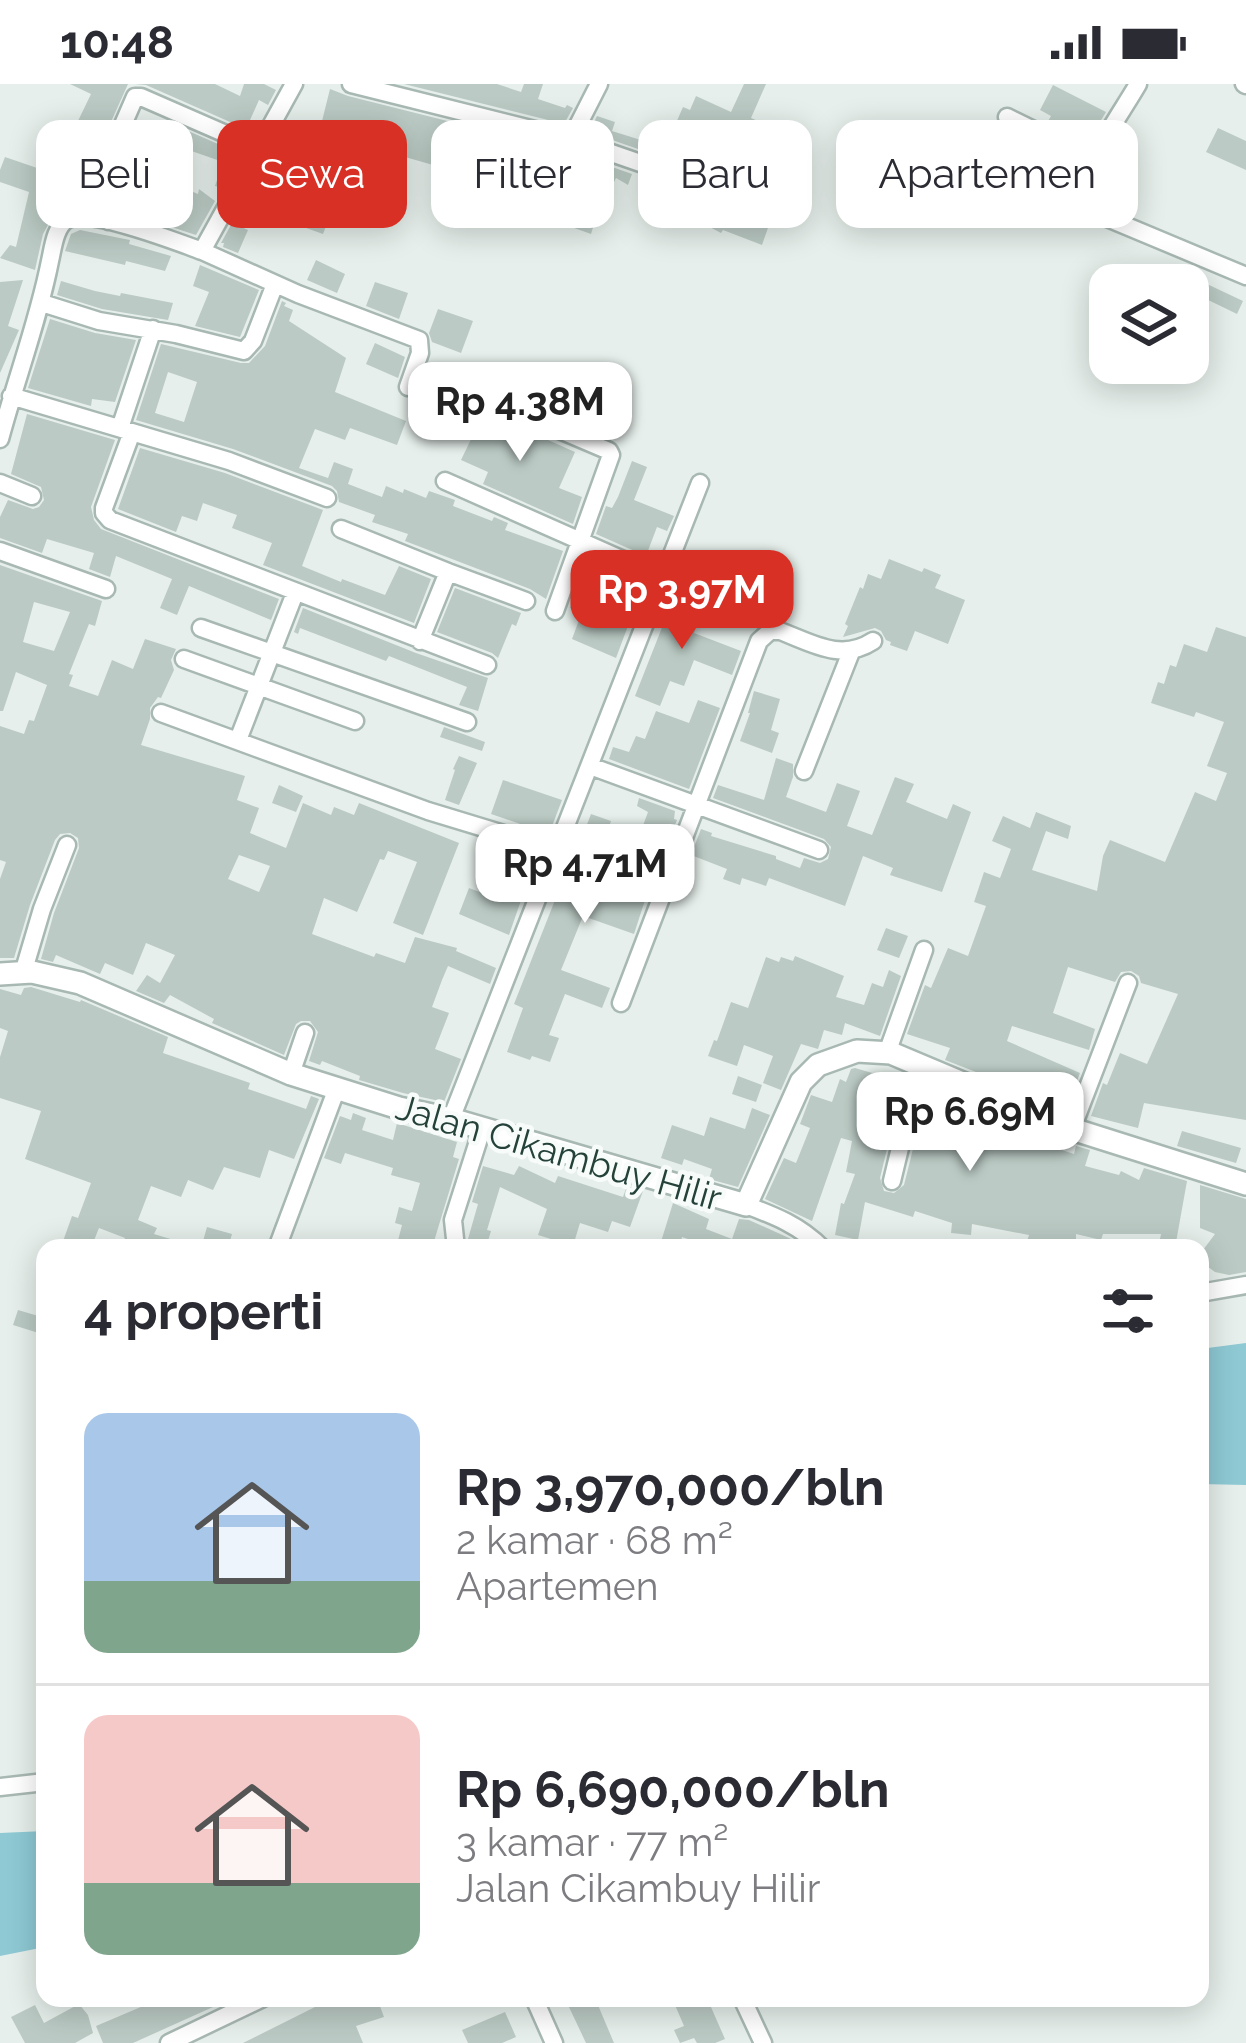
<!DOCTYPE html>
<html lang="id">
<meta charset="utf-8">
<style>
body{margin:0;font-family:Raleway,sans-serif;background:#f7f7f7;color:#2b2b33;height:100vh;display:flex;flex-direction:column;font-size:45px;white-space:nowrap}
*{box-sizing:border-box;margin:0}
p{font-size:39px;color:#7c7c81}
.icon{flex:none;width:66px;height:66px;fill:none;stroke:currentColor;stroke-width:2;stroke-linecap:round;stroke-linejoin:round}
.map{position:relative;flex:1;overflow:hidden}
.details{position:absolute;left:36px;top:1155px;width:1173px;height:768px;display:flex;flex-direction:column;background:#fff;border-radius:24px;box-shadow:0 6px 30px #0003}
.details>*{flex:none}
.hud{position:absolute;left:36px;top:36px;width:1176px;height:108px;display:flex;gap:24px}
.fabs{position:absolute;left:1089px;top:180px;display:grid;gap:24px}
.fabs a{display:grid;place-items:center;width:120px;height:120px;border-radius:24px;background:#fff;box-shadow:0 6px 30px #0003;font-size:60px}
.price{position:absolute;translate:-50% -102px;padding:0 27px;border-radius:24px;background:#fff;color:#222;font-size:39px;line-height:78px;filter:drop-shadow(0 3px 6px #0008)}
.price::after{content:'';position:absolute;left:50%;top:72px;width:36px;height:27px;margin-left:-18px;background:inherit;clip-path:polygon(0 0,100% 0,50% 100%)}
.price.current{background:#d93025;color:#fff}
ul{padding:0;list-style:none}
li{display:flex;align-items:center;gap:36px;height:300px;padding:0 48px}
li+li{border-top:3px solid #e1e1e2}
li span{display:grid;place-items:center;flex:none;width:336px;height:240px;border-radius:24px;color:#555}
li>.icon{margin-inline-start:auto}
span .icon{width:144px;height:144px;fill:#fffc;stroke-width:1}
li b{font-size:51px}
h2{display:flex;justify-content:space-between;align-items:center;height:144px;padding:0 48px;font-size:51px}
.pill{padding:0 42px;border-radius:24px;background:#fff;box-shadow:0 6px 30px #0003;font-size:42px;line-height:108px}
.pill.current{background:#d93025;color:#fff}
.status{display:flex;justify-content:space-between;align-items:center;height:84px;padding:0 60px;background:#fff;direction:ltr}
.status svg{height:33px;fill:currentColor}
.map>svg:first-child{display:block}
</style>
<div class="status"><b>10:48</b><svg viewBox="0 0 49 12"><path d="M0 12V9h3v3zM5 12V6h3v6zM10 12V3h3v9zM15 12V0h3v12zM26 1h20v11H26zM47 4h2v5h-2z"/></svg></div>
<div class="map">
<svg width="1246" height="1959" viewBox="0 0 1246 1959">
<rect width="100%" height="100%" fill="#e6efeb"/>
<!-- water -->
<path fill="#8ec9d4" d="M1246,1259V1401L1200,1400V1265Z
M45,1747V1863L0,1872V1749Z"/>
<!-- building -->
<path fill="#bbcac4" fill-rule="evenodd" d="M70,0H128L93,78L96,91L109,97L100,122L77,120L65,123L54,130L43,150L35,186L0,174L10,161L16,163L29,108L0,98V86L5,73L40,85L47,65L62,70L91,10Z
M135,0H215L240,12L244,0H264L276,6L268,21L259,16L246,45L146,1Z
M404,0H497L521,8L524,0H543L538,15L565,24L567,21L573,24L564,40Z
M744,0H766L751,34L763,39L748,72L756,77L733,127L769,141L762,161L723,146L721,149L644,108L650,96L672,103L689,100L708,71L707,58L696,52L687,58L675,77L661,73L683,23L690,26L696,12L731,28Z
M1053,1L1106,28L1092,51L1064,36L1059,44L1047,39L1051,32L1040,26Z
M330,5L348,12L563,66L559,82L480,64L441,50L433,81L398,71L397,75L313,58L319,36L322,37Z
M597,32L615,38L612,47L644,57L641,66L589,48Z
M163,36L241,70L222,104L215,102L223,78L180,63L167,97L198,110L199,105L215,117L196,151L125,128L139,88L135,80L122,74L136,43L158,51Z
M994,39L1076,83L1070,102L985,56Z
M1218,44L1246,57V86L1206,68Z
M273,64L301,74L290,106L314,116L328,78L384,97L372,127L337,113L323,150L295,140L297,135L246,114Z
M592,76L632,90L628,101L616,94L601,125L599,124L591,150L538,131L545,106L578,116Z
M457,79L500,92L496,105L454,91Z
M232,139L248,146L238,169L223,163L224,159H221Z
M80,146L130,156L129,160L171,172L165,187L126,177L125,181L65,167L71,150Z
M316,176L345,190L337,209L307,196Z
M200,181L259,206L240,253L195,242L209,208L193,202Z
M23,196L8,242L19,246L0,289V198Z
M61,197L95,207L120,212L121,209L173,219L168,236L102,225L57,211Z
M375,198L408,209L399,235L366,222Z
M1207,200L1243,217L1237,230L1202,213Z
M282,217L286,219L284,222L293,226L289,237L346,274L335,308L406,337L397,361L350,344L345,356L315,345L299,384L328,394L334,378L353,385L348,400L382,413L386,402L403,409L404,405L426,414L429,407L455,416L453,422L492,437L494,433L508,439L505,446L563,467L546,515L530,505L405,457L408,450L372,438L375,431L339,418L337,407L332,402L233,365L136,336L161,260L241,279H249L265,262ZM168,288L197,298L184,338L155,329Z
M438,225L473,237L461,269L432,258L429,249Z
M50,235L95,249L136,256L115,318L92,315L91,322L28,304Z
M375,259L405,273L398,294L366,280Z
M501,278L532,292L534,287L565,301L562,308L618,326L611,347L577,335L578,331L493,295Z
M467,320L575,368L559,404L582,413L573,440L483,400L488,388L461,376L475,347L458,338Z
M27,330L115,356L91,423L94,436L101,445L279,515L271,536L189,502L177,531L160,524L172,495L116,472L110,493L89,485L94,469L47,455L42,469L0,454V433L8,416L33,425L39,423L44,416L41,403L11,390Z
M140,364L225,389L323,426L302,482L341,498L342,495L385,511L399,482L431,495L414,539L263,481L272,459L232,444L237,431L203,419L197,437L182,432L176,448L118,425Z
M632,377L647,383L634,416L674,432L667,447L657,443L646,472L596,450L606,422L612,424L618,413Z
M588,474L644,499L616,574L572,555L582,528L570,524Z
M889,475L922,488L924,484L941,491L935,504L965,516L948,560L915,547L907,567L890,561L891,558L886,556L881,547L875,544L843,553L848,542L845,540L860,503L863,505L868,490L881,495Z
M0,481L102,517L95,542L89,540L69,590L73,591L69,602L98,612L112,576L133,585L145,555L176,565L171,576L174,586L161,614L158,613L150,624V635L141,661L245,692L237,716L259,724L250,749L286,764L303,719L331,731L334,723L354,731L359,719L459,759L423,851L393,839L417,778L388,767L384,776L380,775L357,828L324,814L312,850L374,873L376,869L405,879L415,853L457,864L456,867L496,884L490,900L448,882L442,896L432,923L449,929L435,965L461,975L444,1018L403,1009L359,996L360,992L322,977L320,981L309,977L318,948L310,937H301L296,940L284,971L212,939L214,935L170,911L164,919L136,907L147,891L160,899L175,871L146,859L133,891L105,879L100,890L56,871L53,878L41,875L54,829L79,764L78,754L70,749L60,750L55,756L30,821L14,874H0V795L6,778L0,776V642L24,650L29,636L34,637L47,601L16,588L3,627H0ZM34,518L70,528L54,567L23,558ZM239,771L270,782L259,808L228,795Z
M455,504L521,529L516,542L512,540L498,574L492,569L437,548Z
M677,513L704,523L694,549L741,567L732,591L694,576L684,602L670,597L660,622L635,612L663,541L659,539L667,518L675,520Z
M303,524L416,569L488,594L478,627L459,621L467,603L389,572L386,577L300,544L298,550L294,548Z
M1216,543L1246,553V1036L1144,1019L1138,1044L1091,1032L1103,999L1107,1001L1120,969L1147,980L1178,910L1141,899L1139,892L1131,887L1121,888L1115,898L1068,883L1053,929L1095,945L1089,966L1012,942L1007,957L1080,989L1071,1012L1058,1006L1055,1014L976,988L945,976L950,964L907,950L925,901L931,904L948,864L968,872L986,822L974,818L984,788L1000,794L1011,765L992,757L1003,732L1030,744L1036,728L1071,742L1068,755L1046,747L1032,786L1097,807L1103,772L1110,756L1165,778L1195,708L1216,717L1227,689L1207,682L1224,638L1196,628L1194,633L1151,619L1158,598L1164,600L1170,581L1176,583L1184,560L1207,568Z
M754,607L780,615L771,646L779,649L772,669L740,657L750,629H748Z
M698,616L720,624L689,705L609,675L613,663L629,668L636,652L645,655L656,627L689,639Z
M444,643L485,658L482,667L440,653Z
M459,672L477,679L459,721L445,716L455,686L453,685Z
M776,674L793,680V693L786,713L826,728L837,699L860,707L847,742L872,751L895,693L914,700L906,718L947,735L953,720L971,728L942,808L890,791L893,784L863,772L845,822L769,794L766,802L742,794L740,801L723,795L727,785L691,771L701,745L712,749L711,752L776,772V775L800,784L804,774L820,779L828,775L831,763L824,755L713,714L718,701L764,716Z
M503,696L562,716L549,750L491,730Z
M279,701L303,712L296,728L272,719Z
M639,714L675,727L674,735L677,736L661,777L658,776L634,850L583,832L561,886L610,904L602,924L565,910L549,951L559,954L550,978L532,972L530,976L507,968L523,924L514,920L559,806L562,807L575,771L572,769L579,750L583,751L591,730L611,737L593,793L620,803L648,728L637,722Z
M518,769L536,773L509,851L459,830L469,804L501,816Z
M886,844L908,852L899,874L877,866Z
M795,872L844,892L836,913L864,921L872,899L883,903L889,886L901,892L880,952L845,939L842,951L824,946L818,965L801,960L781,1006L763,999L773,972L744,961L737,982L708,972L714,956L717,957L731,918L748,924L766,873L779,878L781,873L793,877Z
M31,903L80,918L81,916L168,953L163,969L250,999L248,1005L306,1025L311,1012L319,1015L294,1075L269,1066L260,1094L224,1083L213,1106L188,1096L181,1113L151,1102L138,1136L157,1144L154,1150L187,1160V1164H137L123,1159L125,1154L99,1144L91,1164H71L62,1160L72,1132L78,1134L91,1099L25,1075L41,1027L0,1014V973L8,947L0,944V905L21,911L24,904Z
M855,984L903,998L880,1094L884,1107L894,1109L904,1101L924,1021L988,1044L995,1030L1050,1052L1047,1061L1074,1070L1076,1062L1090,1066L1085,1082L1119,1091L1121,1087L1139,1096L1144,1084L1187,1097L1175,1164H1158L1161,1150H1103L1101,1156L1076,1150V1164H1052L1027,1157L1029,1151L972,1140L971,1151L951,1149L952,1139L915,1127L913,1133L865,1118L858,1156L835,1151L841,1119L844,1120L855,1090L846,1088L852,1057L841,1054L812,1137L765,1115L784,1074L796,1079L810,1044L800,1040L811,1011L832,1018L840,995L846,998L851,985Z
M738,992L762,1001L756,1018L732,1010Z
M752,1024L770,1031L738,1103L709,1095L712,1085L684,1075L682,1081L661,1074L672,1041L704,1052L710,1033L745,1045Z
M353,1029L366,1034L362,1046L393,1056L397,1039L457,1058L453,1073L459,1075L432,1164H396L402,1141L395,1139L399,1123L412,1127L420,1099L391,1091L393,1084L345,1069L341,1080L324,1074L340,1032L351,1036Z
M1182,1047L1241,1064L1236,1079L1177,1062Z
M483,1082L514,1091L519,1082L555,1099L558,1092L623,1113L627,1102L643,1107L630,1143L612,1137L608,1148L580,1139L573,1162L538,1151L547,1125L500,1103L487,1146L491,1147L486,1164L468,1159V1155L478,1120L472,1118Z
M1200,1101L1246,1115V1188L1229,1191L1215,1188L1200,1177V1170L1215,1150L1200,1144Z
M673,1119L709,1135L706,1145L732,1155L739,1135L749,1136L789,1154L794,1157L792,1164H714L682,1153L679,1164H659Z
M207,1143L232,1150L228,1164H201Z
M18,1226L45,1234V1251L13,1241Z
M162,1914H233L133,1959H103L96,1942Z
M333,1914H377L384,1933L356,1942L363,1959H243Z
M584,1914H595L614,1959H586L568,1921Z
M672,1914H707L725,1955L715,1959H697L694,1954L680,1959L674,1946L684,1942Z
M79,1920L88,1931L93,1949L75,1959H25L11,1933L35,1921L44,1939Z
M505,1928L516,1953L502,1959H468L462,1946Z"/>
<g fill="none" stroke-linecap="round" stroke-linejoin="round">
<!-- minor casing -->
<g stroke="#a8b8b2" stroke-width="21">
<path id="minor" d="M351,0L571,55L672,90L683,89L697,65
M1138,0C1121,30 1077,89 1081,123L1246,192
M1244,0L1246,1
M1007,33L1095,76
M571,55L599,0
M108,137L126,89L105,82L135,13H141L258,64
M202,167L298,210L419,256L420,269L408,303
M42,219L99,237L176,250L244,267L253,257L275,200
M475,310L609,367L611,371L555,527
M11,312L229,377L327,414
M120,344L153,245
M132,348L104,424V429L110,436L487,581
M0,355C16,295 38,238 50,177C53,164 55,142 68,135C90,124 177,158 202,167L294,0
M445,397L664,494
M0,399L32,412
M341,445L448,488L420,557
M0,467L106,505
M448,488L526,517
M201,544L467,638
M184,575L355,637
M161,629L428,727L556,766
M238,656L295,509
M590,682L819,766
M804,687L851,568
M23,889L42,825L67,761
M621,919L759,557L770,547H780C812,559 841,578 873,557
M887,969L924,866
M291,990L305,949
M451,1035L700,399
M1072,1045L1128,899
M892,1097L920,981
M746,1121C775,1132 799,1141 822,1164
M277,1164L337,1004
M456,1164L453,1136L482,1045
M1200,1209L1246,1201
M0,1703L45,1698
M534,1914L554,1959
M742,1914L763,1959
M169,1959L263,1914"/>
</g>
<!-- tertiary casing -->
<g stroke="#a8b8b2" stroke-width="26">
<path id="tertiary" d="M0,890L32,888L80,899L291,990L399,1024L451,1035L746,1121L801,998L818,981L857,967L891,969L1072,1045L1246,1100"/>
</g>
<!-- minor -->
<use href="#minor" stroke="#fff" stroke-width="16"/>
<!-- tertiary -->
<use href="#tertiary" stroke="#fff" stroke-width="21"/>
</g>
<g text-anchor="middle" stroke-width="9" stroke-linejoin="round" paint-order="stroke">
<!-- street labels -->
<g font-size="36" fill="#24423a" stroke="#f7fbf9">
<text transform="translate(559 1068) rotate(16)" y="13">Jalan Cikambuy Hilir</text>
</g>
</g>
</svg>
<div class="fabs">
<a><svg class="icon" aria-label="layers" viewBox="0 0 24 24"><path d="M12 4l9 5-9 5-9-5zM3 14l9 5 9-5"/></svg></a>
</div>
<b class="price" style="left:520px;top:380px">Rp 4.38M</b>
<b class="price current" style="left:682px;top:568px">Rp 3.97M</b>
<b class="price" style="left:585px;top:842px">Rp 4.71M</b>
<b class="price" style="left:970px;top:1090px">Rp 6.69M</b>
<div class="hud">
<a class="pill">Beli</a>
<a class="pill current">Sewa</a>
<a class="pill">Filter</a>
<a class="pill">Baru</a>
<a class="pill">Apartemen</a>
</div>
<section class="details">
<h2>4 properti<svg class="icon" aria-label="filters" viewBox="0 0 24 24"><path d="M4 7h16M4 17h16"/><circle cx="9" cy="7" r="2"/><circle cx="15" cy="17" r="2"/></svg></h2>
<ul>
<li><span style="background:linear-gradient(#a9c7e8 70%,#7fa58c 0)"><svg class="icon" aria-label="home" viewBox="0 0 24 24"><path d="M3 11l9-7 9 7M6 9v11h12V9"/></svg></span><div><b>Rp 3,970,000/bln</b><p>2 kamar · 68 m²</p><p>Apartemen</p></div></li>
<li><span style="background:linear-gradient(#f6c9c9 70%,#7fa58c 0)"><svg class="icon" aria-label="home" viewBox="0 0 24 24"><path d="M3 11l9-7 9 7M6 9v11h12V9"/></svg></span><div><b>Rp 6,690,000/bln</b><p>3 kamar · 77 m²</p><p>Jalan Cikambuy Hilir</p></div></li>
</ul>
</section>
</div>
